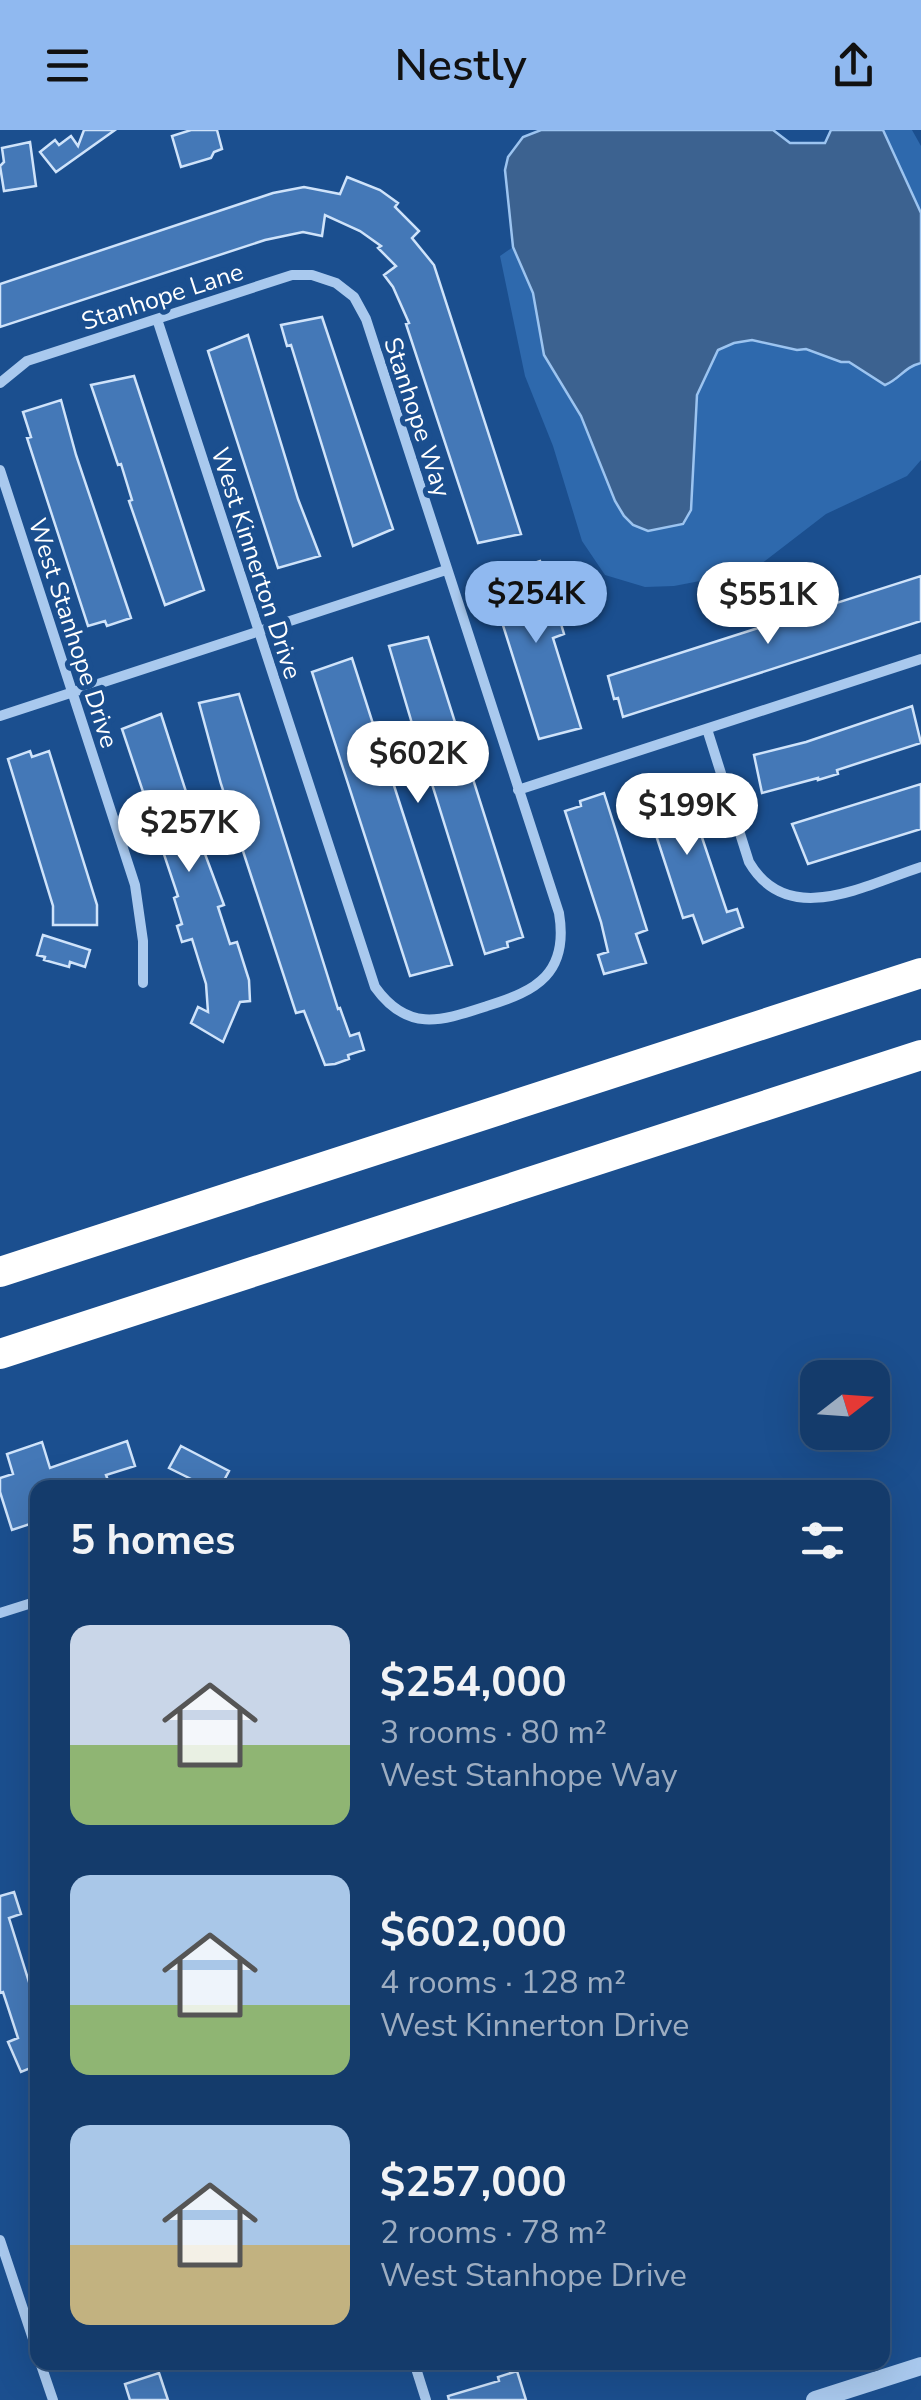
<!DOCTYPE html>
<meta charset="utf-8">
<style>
body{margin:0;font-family:"Nunito Sans",sans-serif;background:#1d4271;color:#f1f3f6;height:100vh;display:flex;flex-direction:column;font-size:38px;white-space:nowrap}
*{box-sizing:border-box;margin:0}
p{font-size:32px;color:#9dadc1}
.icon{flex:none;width:55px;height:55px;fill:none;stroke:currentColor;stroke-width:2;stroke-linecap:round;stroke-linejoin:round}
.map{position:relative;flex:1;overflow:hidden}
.details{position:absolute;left:30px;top:1350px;width:860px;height:890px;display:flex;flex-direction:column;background:#143b6b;border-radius:20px;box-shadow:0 10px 40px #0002,0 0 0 2px #33557e}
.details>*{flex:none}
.needle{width:65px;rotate:73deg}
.tools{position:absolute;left:800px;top:1230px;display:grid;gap:20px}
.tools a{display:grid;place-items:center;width:90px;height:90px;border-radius:20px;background:#143b6b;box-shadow:0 10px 40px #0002,0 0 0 2px #33557e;font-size:50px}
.price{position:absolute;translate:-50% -85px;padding:0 22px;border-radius:35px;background:#fff;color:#222;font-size:32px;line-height:65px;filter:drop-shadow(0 2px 5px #0008)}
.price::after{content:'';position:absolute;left:50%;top:60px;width:30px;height:22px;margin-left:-15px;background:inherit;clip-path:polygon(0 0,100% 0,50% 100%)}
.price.active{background:#90b9f0;color:#111}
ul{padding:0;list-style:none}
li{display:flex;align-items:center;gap:30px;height:250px;padding:0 40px}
li span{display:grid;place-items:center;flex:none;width:280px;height:200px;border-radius:20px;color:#555}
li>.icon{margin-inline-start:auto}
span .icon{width:120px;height:120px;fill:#fffc;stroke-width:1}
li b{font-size:42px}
h2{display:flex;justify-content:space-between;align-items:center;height:120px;padding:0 40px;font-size:42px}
header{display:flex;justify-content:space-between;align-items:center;height:130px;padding:0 40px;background:#90b9f0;color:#111;font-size:45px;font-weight:600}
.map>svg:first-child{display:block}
</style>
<header><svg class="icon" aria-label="menu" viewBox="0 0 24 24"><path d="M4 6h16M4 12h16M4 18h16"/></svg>Nestly<svg class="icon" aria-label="share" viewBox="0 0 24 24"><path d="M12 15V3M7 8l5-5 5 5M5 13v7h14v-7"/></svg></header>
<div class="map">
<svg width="921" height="2270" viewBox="0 0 921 2270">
<rect width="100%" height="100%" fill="#1b4f8f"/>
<!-- green -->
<path fill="#2e69ad" d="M883,0H912L921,16V83Z
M513,117L533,163L544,225L581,286L615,371L633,395L648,401L683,394L691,380L697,265L718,220L734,213L752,210L797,220L806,219L841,232L849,231L895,251L902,240L921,233V330L907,346L826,384L752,441L674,456L645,457L605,445L582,411L553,316L525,246L500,126Z"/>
<!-- water -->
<path fill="#3c6290" stroke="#9cc4f0" stroke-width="2.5" d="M541,0H773L790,13H825L831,0H883L921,83V233C904,237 900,249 885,255L849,232H841L806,219L797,220L752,210L734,213L718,220L697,265L691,380L683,394L648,401L633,395L624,386L615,371L581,286L544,225L533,163L513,117L505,40L508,27L523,7Z"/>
<!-- building -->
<path fill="#4478b7" stroke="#cfe3fa" stroke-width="2.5" d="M84,0H115L56,42L40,22L55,10L59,15L71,6L78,16Z
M191,0H217L222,19L214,22L211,28L181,37L172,6Z
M30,12L36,56L4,61L0,36L4,32L2,18Z
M347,47L380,60L398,73L395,77L419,101L412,108L434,135L521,404L478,413L406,194L409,193L393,157L384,145L396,136L378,118L381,116L360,101L325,85L322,106L303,102L265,110L0,197V154L273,63L304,57L340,64Z
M322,187L393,399L353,416L291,215L287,216L281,195Z
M248,205L298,369L320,426L278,438L208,221Z
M134,246L204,460L165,475L129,371L132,370L121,334L118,335L91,255Z
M61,270L76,325L131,488L107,496L105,491L88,496L27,308L31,307L23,282Z
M540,431L553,465L570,473L556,477L564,504L553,508L581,598L539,609L488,448Z
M921,446V491L623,587L618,568L614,569L608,546Z
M428,507L523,807L507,812L508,817L485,824L422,622L387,634L452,835L410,846L312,542L352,528L381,619L416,607L389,516Z
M239,564L338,879L340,878L350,906L359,903L364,920L348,925L349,929L335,934L325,935L304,881L296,883L221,654L199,573Z
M912,576L921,613L837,640L838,644L818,650V648L762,663L754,625L806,612Z
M161,584L188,668L191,667L198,689L202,716L224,775L218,777L230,814L237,812L249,850L250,871L240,872L223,912L191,893L198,877L208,882L206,854L192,809L182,812L177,796L182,794L174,768L178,766L122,599Z
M30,621L32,627L49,621L97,775V795H53V776L8,629Z
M681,645L727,782L737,779L743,797L703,813L693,785L683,788L639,653L663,646L664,650Z
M921,654V699L808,734L792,694Z
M604,663L647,800L636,804L646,833L604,844L598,825L608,822L601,792L565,681L581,676L580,671Z
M43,805L90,820L85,837L70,832L69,837L44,830L45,827L37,825Z
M127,1311L135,1336L106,1345L109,1353L95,1358H38V1380L32,1382L36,1392L12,1400L0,1362V1348L13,1344L7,1324L42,1312L50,1338Z
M181,1316L229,1341L220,1358H189L193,1350L169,1338Z
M14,1762L21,1784L9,1788L38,1881V1935L21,1942L8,1912L18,1908L3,1862L0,1863V1766Z
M517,2241L526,2270H449L448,2266L499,2251L498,2247Z
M159,2243L168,2270H130L125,2254Z"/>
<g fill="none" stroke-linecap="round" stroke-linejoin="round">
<!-- minor -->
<path stroke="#a9c9ee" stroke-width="10" d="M0,253L27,231L292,145H312L336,153L354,167L366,189L559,783C569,843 537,861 487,876C441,891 408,903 375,857L157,189
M0,340L135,755L143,811V853
M0,586L446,440
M707,599L749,732C788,799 865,755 921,737
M518,660L921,529
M0,1483L38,1471
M0,2110L38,2224
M40,2232L53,2270
M414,2232L426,2270"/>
<!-- tertiary -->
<path stroke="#a9c9ee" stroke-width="18" d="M815,2270L921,2236"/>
<!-- motorway -->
<path stroke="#fff" stroke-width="30" d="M0,1142L921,843
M0,1224L921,925"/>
</g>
<g text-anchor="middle" stroke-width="10" stroke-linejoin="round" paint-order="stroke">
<!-- street labels -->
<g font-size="25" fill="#fff" stroke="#1b4f8f">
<text transform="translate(162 166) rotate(-18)" y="9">Stanhope Lane</text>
<text transform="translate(418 287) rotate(72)" y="9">Stanhope Way</text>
<text transform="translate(257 433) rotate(72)" y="9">West Kinnerton Drive</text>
<text transform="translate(74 503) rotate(72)" y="9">West Stanhope Drive</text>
</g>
</g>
</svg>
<div class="tools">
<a><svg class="needle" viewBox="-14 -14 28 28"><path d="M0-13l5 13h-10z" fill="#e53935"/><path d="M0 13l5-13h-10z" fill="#9dadc1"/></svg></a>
</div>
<b class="price active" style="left:536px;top:516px">$254K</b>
<b class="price" style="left:768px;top:517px">$551K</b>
<b class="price" style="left:418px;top:676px">$602K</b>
<b class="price" style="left:687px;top:728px">$199K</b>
<b class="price" style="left:189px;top:745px">$257K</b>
<section class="details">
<h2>5 homes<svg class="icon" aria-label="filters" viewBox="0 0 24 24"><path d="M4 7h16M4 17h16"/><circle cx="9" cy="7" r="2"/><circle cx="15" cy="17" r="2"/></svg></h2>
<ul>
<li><span style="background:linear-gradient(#c9d6e8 60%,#8fb573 0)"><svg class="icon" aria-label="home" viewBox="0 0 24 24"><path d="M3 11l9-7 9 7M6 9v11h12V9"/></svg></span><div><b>$254,000</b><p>3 rooms · 80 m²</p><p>West Stanhope Way</p></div></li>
<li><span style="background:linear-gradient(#a9c7e8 65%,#8fb573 0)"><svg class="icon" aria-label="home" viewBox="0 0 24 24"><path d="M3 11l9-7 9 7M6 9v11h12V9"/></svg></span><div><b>$602,000</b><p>4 rooms · 128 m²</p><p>West Kinnerton Drive</p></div></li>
<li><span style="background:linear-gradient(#a9c7e8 60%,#c2b280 0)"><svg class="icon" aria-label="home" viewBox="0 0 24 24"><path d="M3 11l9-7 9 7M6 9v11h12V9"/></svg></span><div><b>$257,000</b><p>2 rooms · 78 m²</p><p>West Stanhope Drive</p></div></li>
</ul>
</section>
</div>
